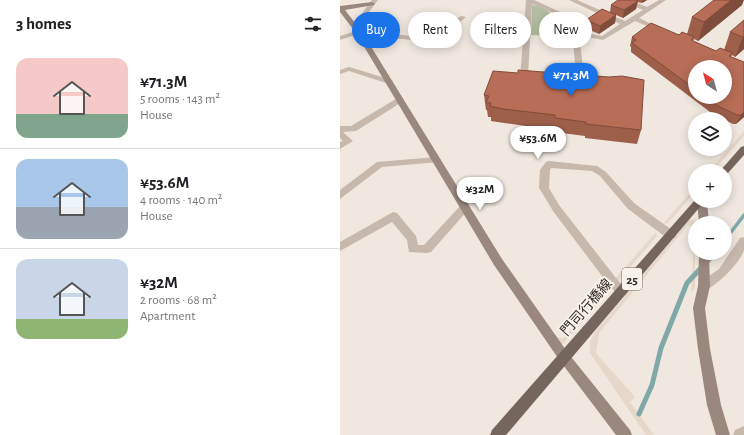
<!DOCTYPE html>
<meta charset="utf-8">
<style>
body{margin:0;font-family:"Alegreya Sans","Noto Sans JP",sans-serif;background:#f6f6f6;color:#202124;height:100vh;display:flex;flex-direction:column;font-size:15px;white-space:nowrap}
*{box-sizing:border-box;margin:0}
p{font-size:13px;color:#757577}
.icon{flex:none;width:22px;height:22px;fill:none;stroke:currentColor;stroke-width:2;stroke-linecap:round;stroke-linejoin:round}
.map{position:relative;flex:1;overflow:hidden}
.drawer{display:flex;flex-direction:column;background:#fff;width:340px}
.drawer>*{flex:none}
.banner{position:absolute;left:12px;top:12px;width:332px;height:36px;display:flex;gap:8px}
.needle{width:26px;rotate:324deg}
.tools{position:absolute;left:348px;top:60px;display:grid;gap:8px}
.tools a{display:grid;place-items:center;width:44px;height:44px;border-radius:50%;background:#fff;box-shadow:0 2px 10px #0003;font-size:20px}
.price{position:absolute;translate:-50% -34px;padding:0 9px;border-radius:14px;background:#fff;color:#222;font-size:13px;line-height:26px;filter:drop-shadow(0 1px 2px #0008)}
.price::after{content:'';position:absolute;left:50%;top:24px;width:12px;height:9px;margin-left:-6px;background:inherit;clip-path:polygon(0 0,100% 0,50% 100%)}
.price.on{background:#1a73e8;color:#fff}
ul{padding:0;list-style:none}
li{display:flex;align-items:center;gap:12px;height:100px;padding:0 16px}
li+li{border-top:1px solid #e0e0e0}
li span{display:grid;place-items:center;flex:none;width:112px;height:80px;border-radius:12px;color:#555}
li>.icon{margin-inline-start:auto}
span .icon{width:48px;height:48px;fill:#fffc;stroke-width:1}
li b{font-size:17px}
h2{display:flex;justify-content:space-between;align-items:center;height:48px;padding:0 16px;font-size:17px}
.chip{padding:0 14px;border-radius:18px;background:#fff;box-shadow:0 2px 10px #0003;font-size:14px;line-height:36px}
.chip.on{background:#1a73e8;color:#fff}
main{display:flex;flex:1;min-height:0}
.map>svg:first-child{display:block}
</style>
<main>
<section class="drawer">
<h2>3 homes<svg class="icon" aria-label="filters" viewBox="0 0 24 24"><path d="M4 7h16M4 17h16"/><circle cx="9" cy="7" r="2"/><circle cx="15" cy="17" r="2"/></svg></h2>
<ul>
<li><span style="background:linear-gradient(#f6c9c9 70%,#7fa58c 0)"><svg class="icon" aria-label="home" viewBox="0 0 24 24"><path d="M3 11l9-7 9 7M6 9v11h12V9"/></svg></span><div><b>¥71.3M</b><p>5 rooms · 143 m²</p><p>House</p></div></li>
<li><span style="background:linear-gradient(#a9c7e8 60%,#9aa5b1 0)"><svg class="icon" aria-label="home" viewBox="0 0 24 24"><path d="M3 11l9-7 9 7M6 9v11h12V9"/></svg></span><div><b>¥53.6M</b><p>4 rooms · 140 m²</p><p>House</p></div></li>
<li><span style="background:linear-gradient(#c9d6e8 75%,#8fb573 0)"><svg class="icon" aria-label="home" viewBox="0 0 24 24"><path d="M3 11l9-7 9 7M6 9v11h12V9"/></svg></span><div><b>¥32M</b><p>2 rooms · 68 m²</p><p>Apartment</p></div></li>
</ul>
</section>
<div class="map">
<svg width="404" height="435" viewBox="0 0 404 435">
<rect width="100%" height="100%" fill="#f0e8df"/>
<!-- green -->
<path fill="#b4bda1" d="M192,5L202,7L231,28L233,36L191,35Z"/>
<!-- plaza -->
<path fill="#e6d8c8" d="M404,131V136L373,171H369Z
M355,187V192L328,223L323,224Z
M350,219L357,221L355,223V288L351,292L355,228L348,225L259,333L256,353L295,397L290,402L314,435H306L250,353V342L255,332Z
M316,232L317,236L279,280H276L275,279Z
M270,285L272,287L223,344H221L216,336L223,339Z"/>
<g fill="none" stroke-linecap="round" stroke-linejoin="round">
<!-- stream-far1 -->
<path stroke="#81a8a9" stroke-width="3.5" d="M385,240L404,215"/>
<!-- stream -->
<path stroke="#81a8a9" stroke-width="5" d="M299,414L312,385L321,348L347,283L375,253"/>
<!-- street -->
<path fill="#c7b8ac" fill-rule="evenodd" d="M32,0H38L17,28H13L12,27Z
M186,0H194L227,15L228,16L226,18L252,34L262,36L280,24L229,0H237L285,21L303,10L281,0H290L307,7L319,0H326L299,18L324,30L319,31L295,21L263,40L248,37L239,32L244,78C240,82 232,81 227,80V76H236L232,27L220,19V16L192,4L188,76L194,78C191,82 183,82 180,78Z
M121,16L126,17L95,43L63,39L22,38L19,36L22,34L63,35L93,39L110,23Z
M19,30L22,32L21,33L0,40V36Z
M9,67L52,80L53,82L49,84L9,71L0,74V70Z
M59,97L63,100L62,102L16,131L3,132L13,141L0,149V142L3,141L0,138V126H11Z
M96,157L99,158L101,160L99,162L42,167L0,199V190L37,162Z
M209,161L257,166L266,172L294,203L335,232L336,235L335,238H327L288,209L260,176L252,171L211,168L210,170L209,188L219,205L276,278L288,291L286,295L282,296L278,295L268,284L213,211L201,191L199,188L200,170L206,162Z
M125,203L128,204L130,207L128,210L91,252L87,253L69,252L67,240L52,222L0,251V242L53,212L57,213L76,236L78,245H84L122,204Z
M404,237C404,240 404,246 404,250C400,263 377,286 364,291L360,290L358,286L360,282L379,269L400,238Z
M404,426V435H393L395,430Z"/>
<!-- secondary -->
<path fill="#9a887e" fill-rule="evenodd" d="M32,2L35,4L34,5L5,10L22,32L162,259L228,353L290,430L292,435H276L220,361L154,265L16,33L0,12V6Z
M357,201H367L369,223H359Z
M359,253H369L370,286L365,308L370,349L381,405L390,435H376L367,405L358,349L353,308L358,286Z"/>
<!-- primary -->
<path fill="#76655d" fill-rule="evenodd" d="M404,146V155L388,173L385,174V171H380L401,147Z
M355,200L365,201L166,435H150L152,430Z"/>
</g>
<!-- wall -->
<path fill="#9d5e4a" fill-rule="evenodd" d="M278,0H307L302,3L297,2L296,9L283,18L276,15L275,23L259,34L245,28L246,20L270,12L271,5Z
M402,5L358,41L354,39L353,41L376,51L384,50L390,32L404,20V49L395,57L392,55L391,57L404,117L396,124H393L385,120V119H382L374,115L291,52V47L290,46L292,37L347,34L352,17ZM355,67L385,97H355Z
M178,73L301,130L297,144L245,138V136L214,132L215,130L164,123L151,121V117H148L147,110H146L144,95Z"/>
<!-- shaded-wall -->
<path fill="#804c3c" d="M303,0H307L302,3Z
M391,0H404L402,5L358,41L364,22Z
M298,1L296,9L283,18L284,10Z
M276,15L275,23L259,34L260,26Z
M404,36V49L395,57L403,37Z
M404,112V117L396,124L401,115Z"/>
<!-- building -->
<path fill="#b76d56" stroke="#804c3c" d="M278,0H296L298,1L284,10L271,5Z
M374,0H391L364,22L352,17Z
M262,9L276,15L260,26L246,20Z
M404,20V36L403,37L390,32Z
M311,23L339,35L342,32L354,37L351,40L376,51L380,48L393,53L389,56L404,62V112L401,115H397L378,106L366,97H385V67H355V89L292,43L296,40L292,37Z
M178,70L269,77L282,76L304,80L301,130L246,124V122L215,118V115L163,109L150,106L151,103L146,102L149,96L144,95L153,71L178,73Z"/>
<g text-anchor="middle" stroke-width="4" stroke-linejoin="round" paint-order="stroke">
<!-- shield labels -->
<rect fill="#f8f2eb" stroke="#706964" stroke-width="1" x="282" y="268" width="20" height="22" rx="3"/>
<g font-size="13" font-weight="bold" fill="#362e2a">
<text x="292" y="284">25</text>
</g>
<!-- street labels -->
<g font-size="14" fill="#362e2a" stroke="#f8f2eb">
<text transform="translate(246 307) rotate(-49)" y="5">門司行橋線</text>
</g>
</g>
</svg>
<div class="tools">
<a><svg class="needle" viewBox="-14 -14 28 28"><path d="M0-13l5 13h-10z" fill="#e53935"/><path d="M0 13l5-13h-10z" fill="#757577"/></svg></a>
<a><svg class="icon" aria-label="layers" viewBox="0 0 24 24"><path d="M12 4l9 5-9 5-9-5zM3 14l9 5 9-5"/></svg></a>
<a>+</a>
<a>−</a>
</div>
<b class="price on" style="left:231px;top:97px">¥71.3M</b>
<b class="price" style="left:198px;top:160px">¥53.6M</b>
<b class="price" style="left:140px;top:211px">¥32M</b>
<div class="banner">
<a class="chip on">Buy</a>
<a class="chip">Rent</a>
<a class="chip">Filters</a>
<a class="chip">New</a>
</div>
</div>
</main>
